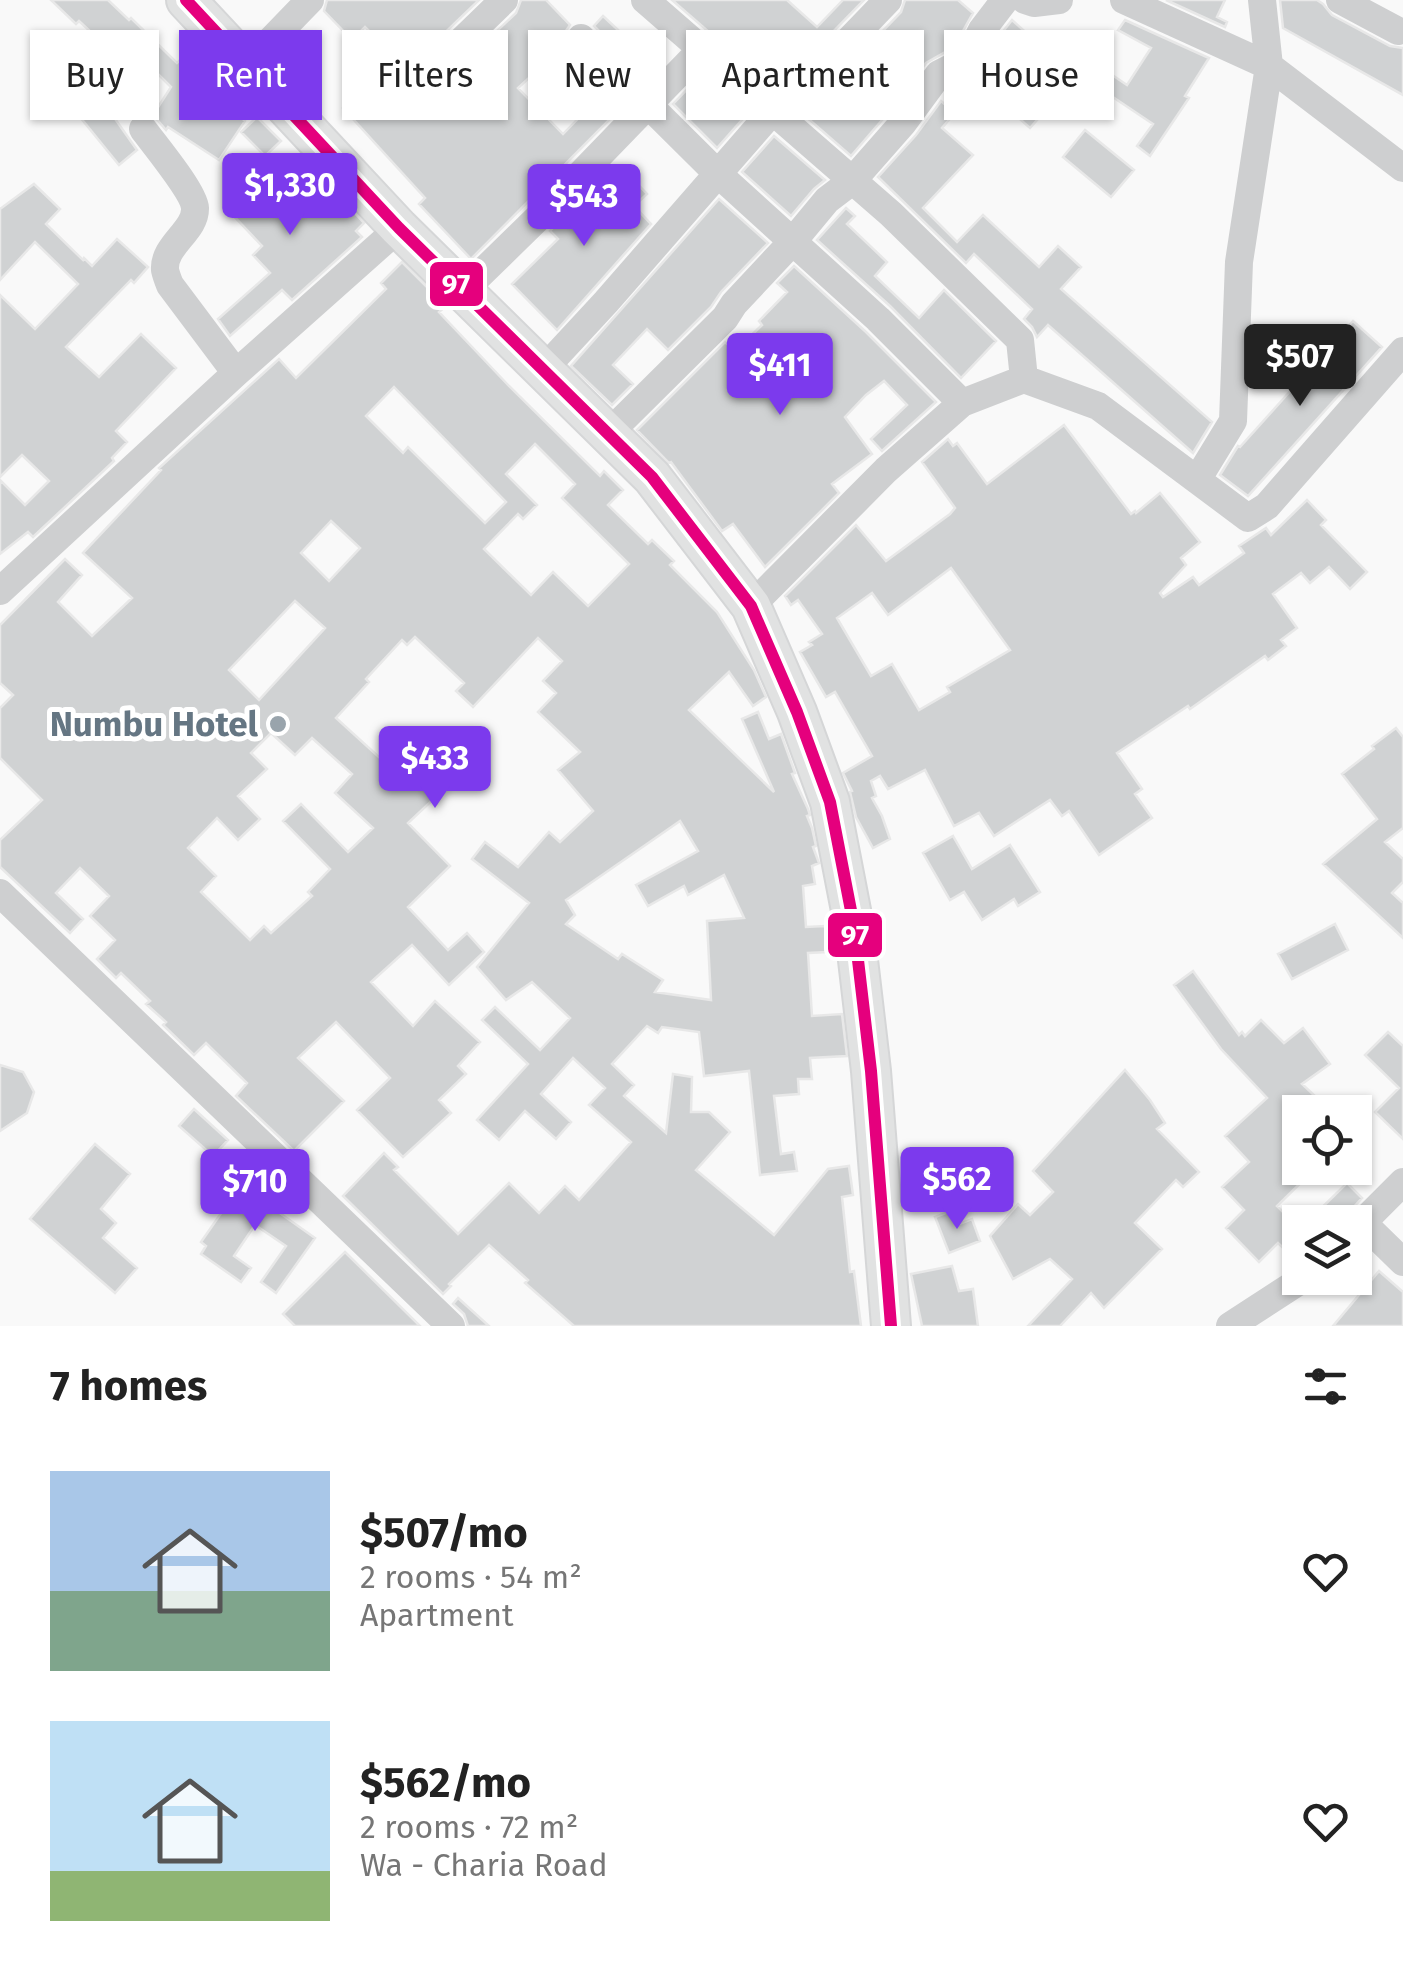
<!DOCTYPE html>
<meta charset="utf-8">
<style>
body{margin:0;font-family:"Fira Sans",sans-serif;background:#f6f6f6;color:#222;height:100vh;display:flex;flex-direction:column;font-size:38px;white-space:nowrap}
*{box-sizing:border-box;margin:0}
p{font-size:32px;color:#767676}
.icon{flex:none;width:55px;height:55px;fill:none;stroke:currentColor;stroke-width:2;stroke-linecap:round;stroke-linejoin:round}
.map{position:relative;height:1326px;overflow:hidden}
.side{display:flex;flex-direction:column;background:#fff;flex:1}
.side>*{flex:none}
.banner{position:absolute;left:30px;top:30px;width:1345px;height:90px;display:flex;gap:20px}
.tools{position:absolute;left:1282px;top:1095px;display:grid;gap:20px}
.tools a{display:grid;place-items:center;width:90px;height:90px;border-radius:0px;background:#fff;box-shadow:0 2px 8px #0004;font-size:50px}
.price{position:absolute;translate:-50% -85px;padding:0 22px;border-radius:10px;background:#7c3aed;color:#fff;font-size:32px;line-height:65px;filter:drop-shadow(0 2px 5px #0008)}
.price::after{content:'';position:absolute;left:50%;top:60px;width:30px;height:22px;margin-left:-15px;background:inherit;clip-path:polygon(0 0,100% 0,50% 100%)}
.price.current{background:#222;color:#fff}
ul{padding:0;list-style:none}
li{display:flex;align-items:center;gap:30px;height:250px;padding:0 50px}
li span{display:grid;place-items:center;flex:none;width:280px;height:200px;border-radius:0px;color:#555}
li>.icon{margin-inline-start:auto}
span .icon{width:120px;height:120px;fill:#fffc;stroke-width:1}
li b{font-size:42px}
h2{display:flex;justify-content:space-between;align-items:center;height:120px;padding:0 50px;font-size:42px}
.tag{padding:0 35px;border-radius:0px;background:#fff;box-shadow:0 2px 8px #0004;font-size:35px;line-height:90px}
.tag.current{background:#7c3aed;color:#fff}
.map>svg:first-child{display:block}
</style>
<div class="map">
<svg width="1403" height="1326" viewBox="0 0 1403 1326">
<rect width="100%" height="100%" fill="#f9f9f9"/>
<!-- building -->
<path fill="#d0d2d3" stroke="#e8e8e8" stroke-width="2.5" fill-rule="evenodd" d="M51,0H108L129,20L131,18L177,63L181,59L206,83L245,121L219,160L168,127L166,130L153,115L171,87L146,62L141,67L127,54L118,63L102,47L105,45L79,21L76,24Z
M327,0H479L406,70L402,77L401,86L405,94L412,99L421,100L430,96L443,84L447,88L487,50L482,45L516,13L521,0H546L570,25L564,34V42L568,50L624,105L471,259L419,204L425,198L343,108L395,56L365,27L352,40L324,11ZM556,53L600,96L563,134L518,88Z
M672,0H787L817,27L843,0H864L823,42L803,51L792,63L784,56L763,79Z
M905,0H958L973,13L954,47L926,63L889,112L851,156L797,109L822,81L846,69L901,12Z
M1166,0H1225L1217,17L1227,22L1225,27Z
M1280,0H1317L1323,4L1332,15L1390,46L1403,48V95L1283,28Z
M603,16L659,68L648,80L594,26Z
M1012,20L1058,61L1027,95L1045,111L1030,128L972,77L983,68L997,39Z
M1125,20L1209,58L1185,96L1189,98L1150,156L1137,146L1153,124L1089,81V74L1096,64L1127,85L1151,48L1118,30Z
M703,73L748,113L717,148L673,104Z
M83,89L107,116L111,113L137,150L119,165L71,106L73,104L70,101Z
M941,101L955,113L942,128L973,155L923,208L957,242L983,215L1039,267L1058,246L1081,267L1061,289L1212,422L1193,453L1048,325L1037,337L1032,327L1024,319L1032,309L974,254L966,263L878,177L916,135Z
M257,117L281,141L265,156L241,132Z
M1085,130L1134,170L1111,197L1063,157Z
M774,136L825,180L814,189L791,216L742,172Z
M287,158L342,216L350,208L364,223L356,231L362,237L292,300L282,290L230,336L218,319L270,273L253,255L262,246L230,212Z
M604,175L616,187L629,175L647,194L634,206L651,224L557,330L512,284L558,239L550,231Z
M34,184L60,209L46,224L83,260L84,258L92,266L117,239L148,267L134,283L131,280L66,347L99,377L141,334L176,368L116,431L127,442L112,458L114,461L33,537L28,532L0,554V480L25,505L49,481L22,455L0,477V295L35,329L78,284L35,242L0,280V209Z
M719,199L768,243L721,292L711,307L668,350L647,329L613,365L633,384L612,405L571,366Z
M846,208L855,216L847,224L887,262L875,276L919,318L944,290L996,341L961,378L890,306L817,240Z
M402,262L446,306L439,312L509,386L600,476L604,471L623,490L608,505L648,544L652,540L674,561L670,565L717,612L754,670L766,697L753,706L729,672L689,710L774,792L742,719L758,712L769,739L781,734L795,773L792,774L808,809L810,815L807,816L812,828L816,846L813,847L819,863L812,866L815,884L803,886L806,927L825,926L828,952L808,953L812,1016L842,1014L847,1056L810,1058L812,1079H798L799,1094L774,1096L781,1154L794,1152L797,1171L760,1175L749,1071L704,1076L699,1032L662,1027L658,1033L647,1026L612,1064L634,1085L624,1096L666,1133L673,1074L692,1077L691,1112H709L730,1132L696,1170L774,1235L828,1169L849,1166L853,1195L842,1197L850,1272L854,1271L861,1326H574L525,1283L528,1280L489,1245L449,1284L451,1286L443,1294L343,1196L384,1153L398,1167L394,1170L458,1234L509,1183L539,1213L565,1186L579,1200L631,1142L589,1105L605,1088L573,1058L541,1094L571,1122L556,1139L525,1111L499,1140L477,1120L528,1064L482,1020L495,1007L540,1050L570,1018L532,982L506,1000L477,967L529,903L472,859L485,842L518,867L549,832L560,842L593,811L558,770L580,752L538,712L556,693L543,681L562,661L538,638L473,707L456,691L464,683L415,637L407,645L402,640L366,679L369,682L336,718L391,768L408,750L432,772L441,765L454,780L408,823L450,866L408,907L448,950L467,933L484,952L449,985L412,945L371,982L413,1026L435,1001L480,1042L458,1066L466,1074L439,1100L451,1113L403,1157L357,1110L390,1078L336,1022L298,1058L344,1101L294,1151L236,1096L247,1083L206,1043L194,1055L163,1025L166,1022L146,1004L150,1001L121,973L116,978L97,959L115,940L90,916L109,896L80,868L56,893L83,919L70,933L0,867V840L42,800L0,758V708L13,695L0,683V625L65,559L82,575L58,602L92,636L132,598L83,553L161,470L159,468L279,359L296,378L386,289L381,283ZM394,387L506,502L485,523L408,447L403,453L366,416ZM535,444L575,484L562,498L629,564L588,606L553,572L531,595L484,549L518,514L523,519L537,505L506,474ZM331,521L360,548L329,581L301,553ZM295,601L325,628L259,700L229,670ZM271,733L295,755L312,738L352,774L335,793L373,828L348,852L301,804L283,821L330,869L308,892L312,896L271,933L264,926L250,940L201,892L216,876L188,848L217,818L238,840L260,819L238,796L267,769L251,753ZM680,821L698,851L636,885L648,906L684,886L688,895L724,875L744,918L707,921L711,1000L655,992L663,980L622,954L618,959L566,924L575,915L566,900Z
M794,266L866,332L936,402L882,451L871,439L907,405L884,381L866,395L845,417L872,454L832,484L839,493L765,567L733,524L722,531L671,462L669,463L637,430L725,342L735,351L762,325L759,321L787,292L777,283Z
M1353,321L1382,347L1248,496L1220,475L1238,446L1240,447Z
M1064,425L1131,514L1135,511L1136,513L1160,493L1200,542L1181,558L1186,565L1160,593L1163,597L1193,577L1199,585L1244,553L1239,546L1266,528L1271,535L1307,500L1326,520L1321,525L1367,572L1350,589L1329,567L1310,583L1301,573L1273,594L1297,628L1281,640L1286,646L1268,660L1265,656L1190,709L1188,706L1117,753L1142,789L1135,794L1152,818L1099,855L1069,811L1062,816L1050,800L994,836L979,813L954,826L925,770L888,789L880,776L871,781L876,796L872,798L882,816L890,839L873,848L856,817L850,792L852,791L843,773L872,756L835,692L826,697L800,652L812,645L809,642L822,634L798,600L791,605L785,596L856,525L886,561L950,514L955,508L922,462L948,439L953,446L957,443L987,484ZM951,568L1010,650L947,687L950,692L919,710L892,664L871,676L837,618L872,593L888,615Z
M1396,728L1403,737V828L1385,842L1403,859V882L1392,893L1403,903V938L1323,864L1377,819L1342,774L1374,749L1372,746Z
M953,836L972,869L1010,845L1040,892L1018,906L1014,899L982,920L964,892L950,900L923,853Z
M1335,924L1348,950L1292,979L1278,954Z
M1193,971L1239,1035L1242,1032L1245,1036L1261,1020L1284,1043L1303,1028L1330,1064L1302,1084L1332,1112H1300V1168H1316L1277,1206L1300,1229V1261L1298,1262L1278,1243L1259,1262L1226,1228L1244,1210L1222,1187L1249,1162L1225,1136L1267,1098L1221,1049L1174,985Z
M1388,1032L1403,1046V1139L1375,1112L1399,1088L1365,1055Z
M0,1065L23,1072L34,1092L27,1113L0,1131Z
M1125,1070L1150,1100L1165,1123L1157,1129L1199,1172L1183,1187L1176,1180L1135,1223L1162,1249L1104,1308L1091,1293L1060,1326H1028L1072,1279L1050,1259L1013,1279L990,1236L1018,1204L1030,1215L1053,1192L1033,1171Z
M194,1109L228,1140L213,1156L179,1126Z
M95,1144L130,1174L101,1209L116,1223L103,1238L137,1268L115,1293L30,1219Z
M259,1166L273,1179L260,1199L315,1238L276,1293L261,1282L286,1246L255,1225L234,1256L251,1268L241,1282L201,1254L206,1246L201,1242L231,1199L236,1202Z
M1347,1183L1362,1198L1340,1222H1307Z
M954,1210L959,1224L972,1219L980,1241L949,1253L935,1217Z
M345,1252L420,1326H295L283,1314Z
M952,1266L959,1291L973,1289L978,1326H922L911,1274Z
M1379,1271L1403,1292V1326H1333Z
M458,1298L489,1326H468L464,1314L453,1304Z"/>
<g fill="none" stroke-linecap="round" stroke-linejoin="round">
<!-- secondary casing -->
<g stroke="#d5d6d7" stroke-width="42">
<path id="secondary" d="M186,0L399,228L652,477L751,606L797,712L830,802L854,926L871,1071L891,1326"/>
</g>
<!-- street -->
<path stroke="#cecfd0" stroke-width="28" d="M645,0L891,214L1020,340L1024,379L962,403L886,470L751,606
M1025,0L1034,3L1059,0
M1124,0L1269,66L1403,168
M1340,0L1398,31
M581,38L717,173L878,319L962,403
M248,64L310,0
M418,83L504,0
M143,129C154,144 194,192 195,208C196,231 163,245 165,270C166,275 168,280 170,285L236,373
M463,291L548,208L701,50
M543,370L606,302L811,67L833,57L888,0
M1024,379L1098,406L1248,518L1267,506L1403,351
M608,434L725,318L734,304L793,241L827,200L852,181L903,123L939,74L967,60L982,30L1005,0
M1197,480L1233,421L1239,262L1269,66L1262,0
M0,591L236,373L399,228
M0,893L451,1326
M1363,1223L1403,1262
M1355,1230L1403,1182
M1230,1326L1304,1278"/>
<!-- secondary -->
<use href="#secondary" stroke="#e1e2e2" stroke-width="38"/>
<!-- bus-1 casing -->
<g stroke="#fff" stroke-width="20">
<path id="bus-1" d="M186,0L399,228L652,477L751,606L797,712L830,802L854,926L871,1071L891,1326"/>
</g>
<!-- bus-1 -->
<use href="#bus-1" stroke="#e5007d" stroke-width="12"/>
</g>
<!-- markers -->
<circle fill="#99a4ac" stroke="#fff" stroke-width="4" cx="278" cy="724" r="10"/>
<g text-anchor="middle" stroke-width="10" stroke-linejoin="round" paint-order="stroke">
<!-- poi labels -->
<g font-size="35" font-weight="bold" fill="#657683" stroke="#fff" text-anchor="end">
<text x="258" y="736">Numbu Hotel</text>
</g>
</g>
<g stroke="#fff" stroke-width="4">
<rect x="428" y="260" width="57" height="48" rx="10" fill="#e5007d"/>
<rect x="826" y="911" width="58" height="48" rx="10" fill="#e5007d"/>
</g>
<g font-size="28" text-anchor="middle" font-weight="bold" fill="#fff">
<text x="456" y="294">97</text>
<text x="855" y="945">97</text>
</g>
</svg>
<div class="tools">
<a><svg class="icon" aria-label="locate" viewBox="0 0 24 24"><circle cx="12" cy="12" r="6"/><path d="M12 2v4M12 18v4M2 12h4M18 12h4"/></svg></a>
<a><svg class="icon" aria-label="layers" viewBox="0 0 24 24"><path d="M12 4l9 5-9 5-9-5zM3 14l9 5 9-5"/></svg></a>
</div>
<b class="price" style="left:290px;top:238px">$1,330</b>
<b class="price" style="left:584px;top:249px">$543</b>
<b class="price current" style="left:1300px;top:409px">$507</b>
<b class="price" style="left:780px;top:418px">$411</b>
<b class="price" style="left:435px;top:811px">$433</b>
<b class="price" style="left:957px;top:1232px">$562</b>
<b class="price" style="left:255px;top:1234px">$710</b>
<div class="banner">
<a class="tag">Buy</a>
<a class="tag current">Rent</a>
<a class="tag">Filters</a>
<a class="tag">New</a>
<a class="tag">Apartment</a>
<a class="tag">House</a>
</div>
</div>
<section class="side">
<h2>7 homes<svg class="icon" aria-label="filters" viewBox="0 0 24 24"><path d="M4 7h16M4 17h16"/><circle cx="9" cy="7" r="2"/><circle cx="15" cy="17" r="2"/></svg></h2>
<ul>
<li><span style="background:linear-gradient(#a9c7e8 60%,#7fa58c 0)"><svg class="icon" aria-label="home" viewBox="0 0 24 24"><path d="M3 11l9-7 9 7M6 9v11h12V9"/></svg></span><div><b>$507/mo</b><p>2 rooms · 54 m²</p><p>Apartment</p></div><svg class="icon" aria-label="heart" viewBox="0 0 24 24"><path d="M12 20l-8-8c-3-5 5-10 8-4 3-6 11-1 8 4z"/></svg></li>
<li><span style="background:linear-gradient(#bfe0f5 75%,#8fb573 0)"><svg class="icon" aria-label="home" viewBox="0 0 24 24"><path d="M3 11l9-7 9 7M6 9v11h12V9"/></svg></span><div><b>$562/mo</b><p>2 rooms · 72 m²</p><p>Wa - Charia Road</p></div><svg class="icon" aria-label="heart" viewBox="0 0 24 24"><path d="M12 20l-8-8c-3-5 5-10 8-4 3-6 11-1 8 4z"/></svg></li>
</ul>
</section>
